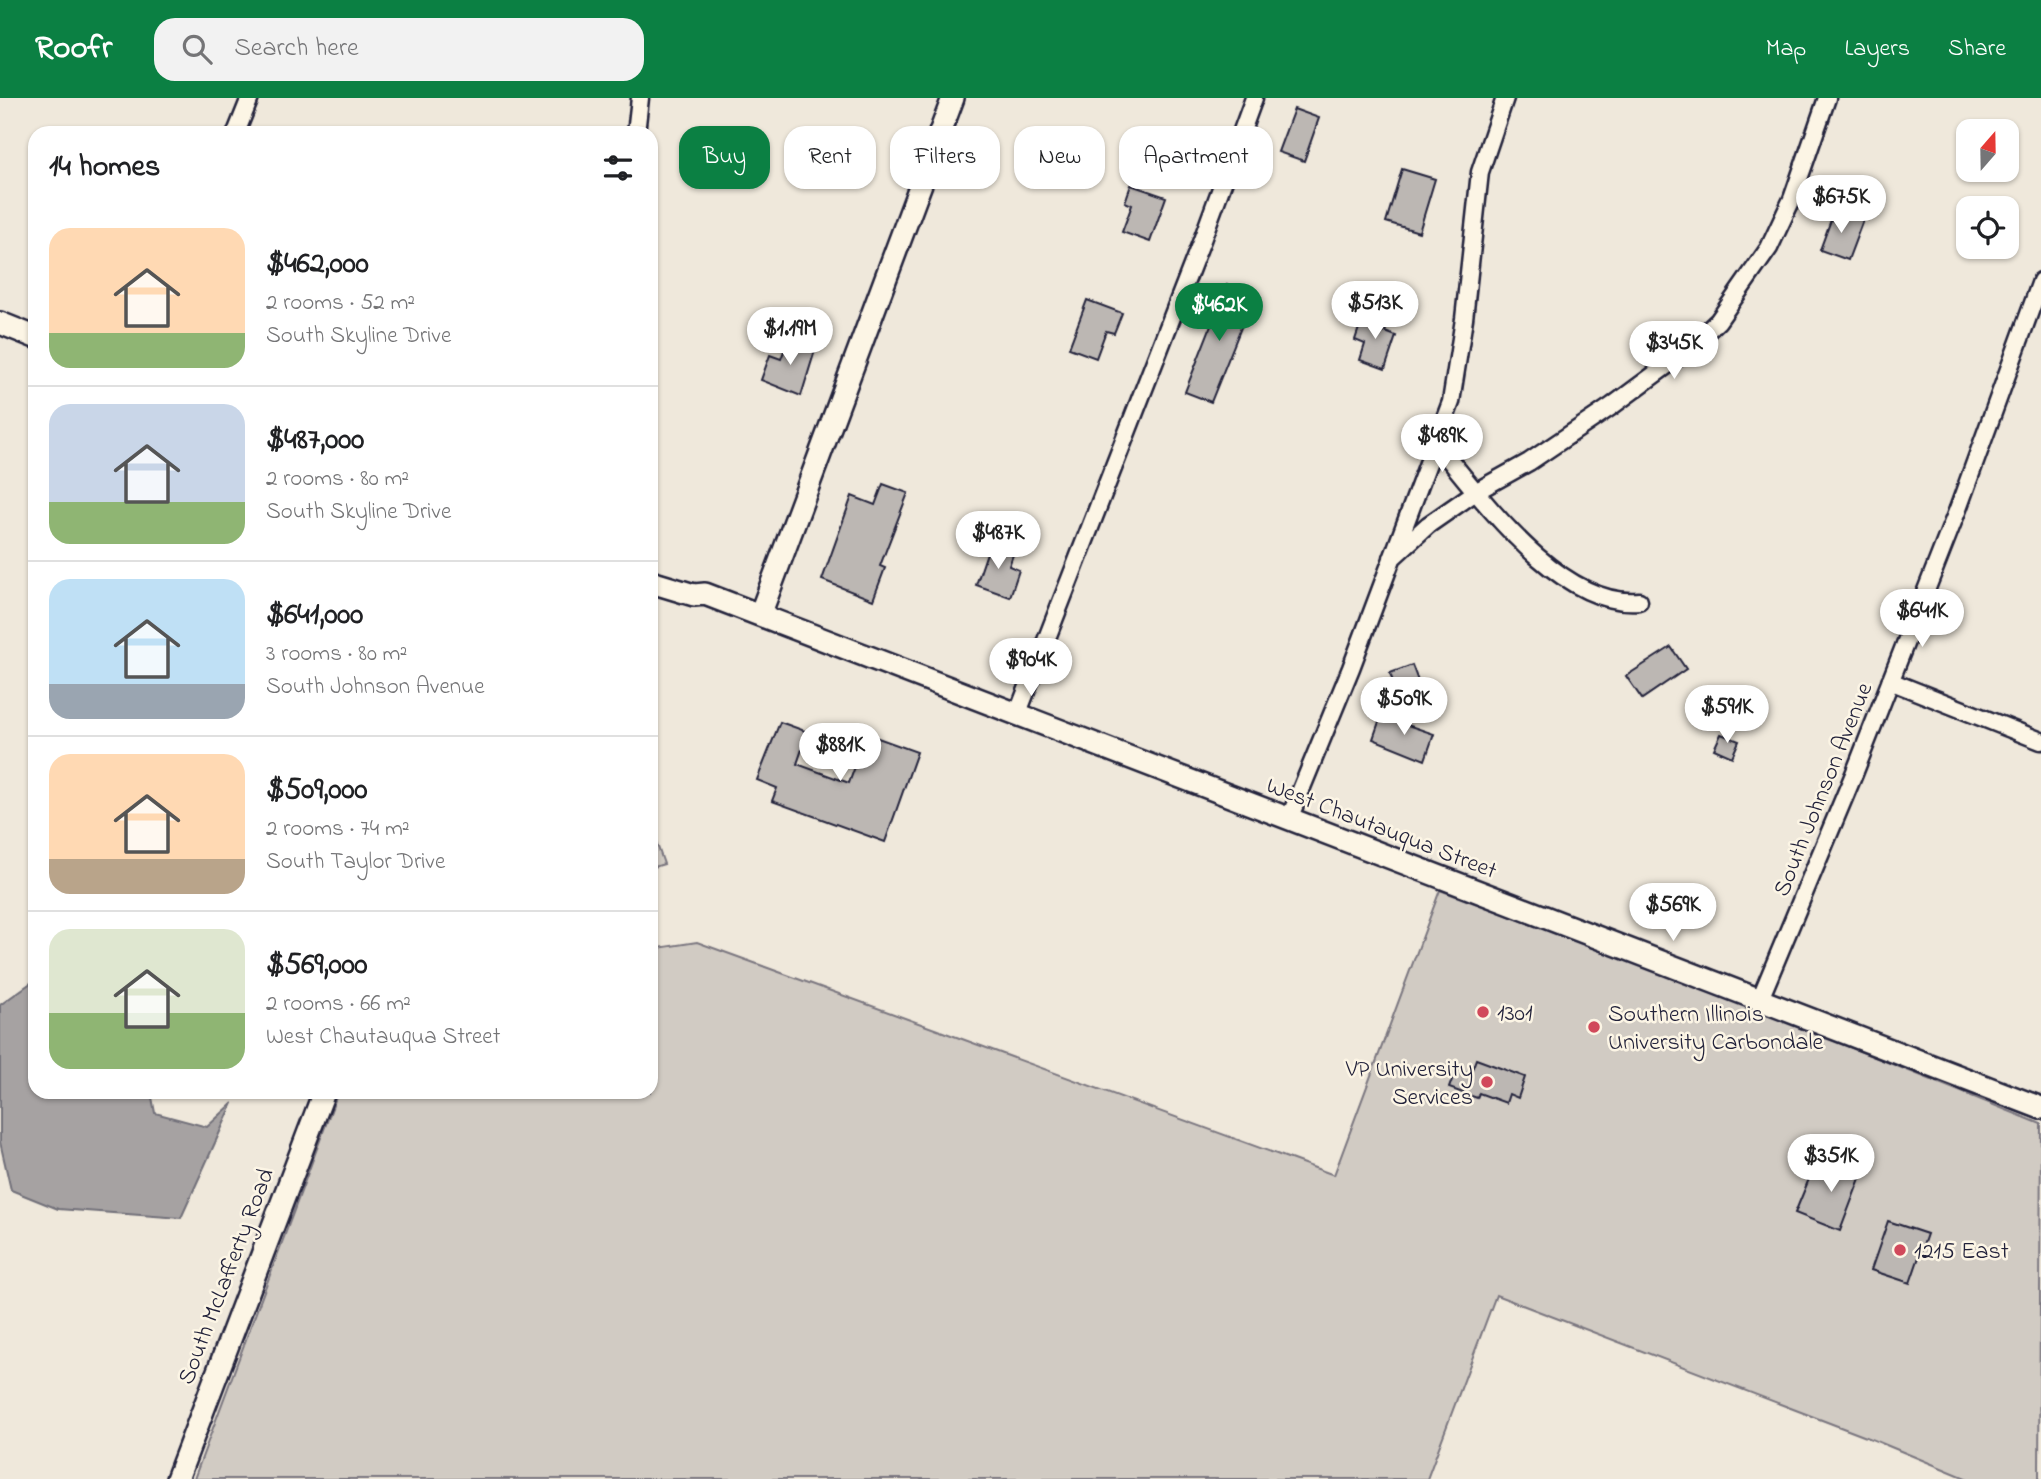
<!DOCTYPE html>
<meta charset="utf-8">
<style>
body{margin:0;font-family:"Indie Flower",sans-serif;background:#f2f2f2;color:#202124;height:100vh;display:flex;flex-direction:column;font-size:26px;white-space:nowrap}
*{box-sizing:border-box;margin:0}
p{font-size:23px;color:#757577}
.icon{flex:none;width:38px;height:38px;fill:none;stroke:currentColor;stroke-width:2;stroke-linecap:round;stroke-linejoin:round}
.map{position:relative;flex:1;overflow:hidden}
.panel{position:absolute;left:28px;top:28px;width:630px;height:973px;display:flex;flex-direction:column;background:#fff;border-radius:21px;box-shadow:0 2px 5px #0004}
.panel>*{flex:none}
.top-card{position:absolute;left:679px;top:28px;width:665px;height:63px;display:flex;gap:14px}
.needle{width:46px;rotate:20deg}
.controls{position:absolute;left:1956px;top:21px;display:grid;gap:14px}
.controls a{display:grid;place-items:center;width:63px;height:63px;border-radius:14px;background:#fff;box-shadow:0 2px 5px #0004;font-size:35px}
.price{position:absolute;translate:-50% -60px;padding:0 16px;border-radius:24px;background:#fff;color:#222;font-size:23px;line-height:46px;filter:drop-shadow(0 2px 4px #0008)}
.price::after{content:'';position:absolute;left:50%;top:42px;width:21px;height:16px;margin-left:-10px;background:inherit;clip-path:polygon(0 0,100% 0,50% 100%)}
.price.selected{background:#0b8043;color:#fff}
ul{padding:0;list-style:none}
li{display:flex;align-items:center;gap:21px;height:175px;padding:0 21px}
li+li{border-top:2px solid #e0e0e0}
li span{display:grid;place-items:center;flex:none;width:196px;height:140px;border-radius:21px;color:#555}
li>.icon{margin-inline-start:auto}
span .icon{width:84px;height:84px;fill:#fffc;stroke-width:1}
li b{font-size:30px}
h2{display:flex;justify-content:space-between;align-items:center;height:84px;padding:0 21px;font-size:30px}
.tag{padding:0 24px;border-radius:21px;background:#fff;box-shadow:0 2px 5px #0004;font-size:24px;line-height:63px}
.tag.selected{background:#0b8043;color:#fff}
header{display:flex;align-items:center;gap:42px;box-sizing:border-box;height:98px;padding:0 35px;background:#0b8043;color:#fff}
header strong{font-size:33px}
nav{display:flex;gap:38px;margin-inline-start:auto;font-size:24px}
.search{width:490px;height:63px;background:#f2f2f2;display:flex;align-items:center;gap:18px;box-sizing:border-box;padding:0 24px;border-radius:21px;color:#757577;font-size:26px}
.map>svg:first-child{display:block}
</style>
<header>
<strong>Roofr</strong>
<div class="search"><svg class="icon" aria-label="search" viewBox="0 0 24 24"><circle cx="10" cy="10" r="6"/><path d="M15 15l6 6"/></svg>Search here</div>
<nav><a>Map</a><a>Layers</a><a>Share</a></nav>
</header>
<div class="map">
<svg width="2041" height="1381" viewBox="0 0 2041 1381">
<rect width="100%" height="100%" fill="#efe8db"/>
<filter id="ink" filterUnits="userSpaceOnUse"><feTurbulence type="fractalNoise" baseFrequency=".0143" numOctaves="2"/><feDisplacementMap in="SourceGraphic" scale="14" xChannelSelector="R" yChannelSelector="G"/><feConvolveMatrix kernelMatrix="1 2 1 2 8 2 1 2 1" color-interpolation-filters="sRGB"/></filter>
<g filter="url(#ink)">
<!-- green -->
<path fill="#d1cbc3" stroke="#7a767f" stroke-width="2" d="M651,624L657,649L652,732L664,766L651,770Z
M1440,792L1755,911L2041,1026L2039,1381H1968L1874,1342L1496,1197L1427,1381H194L338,994H651V851L697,844L1334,1077Z"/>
<!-- water -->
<path fill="#a6a2a2" stroke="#716f79" stroke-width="2" d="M35,882V994H151L155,1015L207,1029L233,1005L181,1120L58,1111L11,1092L0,1044V907Z"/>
<!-- building -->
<path fill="#bcb7b3" stroke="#22223b" stroke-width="2" d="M1294,11L1319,20L1304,63L1278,54Z
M1402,71L1435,81L1419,134L1386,124Z
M1131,87L1166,99L1150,144L1122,134L1132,107L1125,104Z
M1835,111L1863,122L1848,162L1820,152Z
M1227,187L1254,197L1211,304L1185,294Z
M1087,202L1122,215L1114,235L1106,233L1096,260L1069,250Z
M1364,215L1389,224L1385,234L1396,238L1385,271L1360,262L1365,246L1355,242Z
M789,239L816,249L801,298L761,282L770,257L781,261Z
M883,386L908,395L880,468L885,470L873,502L822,482L852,398L875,407Z
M990,446L1014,454L1009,468L1019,472L1010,499L976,487Z
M1671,549L1686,571L1642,601L1626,578Z
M1412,567L1421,591L1398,599L1390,575Z
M1381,618L1434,636L1425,662L1373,641Z
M780,624L808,634L797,666L849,685L867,636L917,654L885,744L772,703L777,690L757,682Z
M1721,636L1739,643L1732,659L1714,651Z
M1476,961L1525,979L1518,1000L1509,996L1506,1005L1479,995L1477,1000L1449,990L1456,971L1470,977Z
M1839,1057L1865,1067L1840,1133L1795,1115L1813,1071L1831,1078Z
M1888,1123L1927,1136L1910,1185L1871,1172Z"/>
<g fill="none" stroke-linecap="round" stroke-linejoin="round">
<!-- minor casing -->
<g stroke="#22223b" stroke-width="21">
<path id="minor" d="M236,35L250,0
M636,35L640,0
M1435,344C1481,399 1559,510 1639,503
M1392,460L1428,427L1477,393L1529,364L1612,308L1685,254L1718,223L1769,150L1792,101L1827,0
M1890,583L2041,643
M1017,617L1202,142L1254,0
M1289,721L1351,570L1451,304L1464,221L1480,74L1505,0
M1760,901L1854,676L1958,411L2041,183"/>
</g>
<!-- tertiary casing -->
<g stroke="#22223b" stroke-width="26">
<path id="tertiary" d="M0,225L35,239
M651,484L694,497L705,496L2041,1010
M760,517L953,0
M177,1381L324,994"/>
</g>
<!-- minor -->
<use href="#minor" stroke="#fcf5e5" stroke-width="16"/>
<!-- tertiary -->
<use href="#tertiary" stroke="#fcf5e5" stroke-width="21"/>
</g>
</g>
<!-- markers -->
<g fill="#d1495b" stroke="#fcf5e5" stroke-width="2.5">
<circle cx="1483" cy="914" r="7"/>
<circle cx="1594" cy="929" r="7"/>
<circle cx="1487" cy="984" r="7"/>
<circle cx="1900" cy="1152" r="7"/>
</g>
<g text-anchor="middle" stroke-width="5" stroke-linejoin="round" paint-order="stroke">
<!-- street labels -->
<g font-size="24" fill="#22223b" stroke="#fcf5e5">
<text transform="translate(1822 691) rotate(-68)" y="8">South Johnson Avenue</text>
<text transform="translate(1382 729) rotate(21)" y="8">West Chautauqua Street</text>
<text transform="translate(225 1178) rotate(-69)" y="8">South McLafferty Road</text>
</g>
<!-- poi labels -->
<g font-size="24" fill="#22223b" stroke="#fcf5e5" text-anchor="start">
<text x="1497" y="922">1301</text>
<text x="1608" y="923">Southern Illinois<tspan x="1608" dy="28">University Carbondale</tspan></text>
<text x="1473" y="978" text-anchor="end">VP University<tspan x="1473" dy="28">Services</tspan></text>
<text x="1914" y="1160">1215 East</text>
</g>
</g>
</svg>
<div class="controls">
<a><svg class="needle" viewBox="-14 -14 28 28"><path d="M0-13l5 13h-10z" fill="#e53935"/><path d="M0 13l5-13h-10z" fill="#757577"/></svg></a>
<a><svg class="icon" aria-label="locate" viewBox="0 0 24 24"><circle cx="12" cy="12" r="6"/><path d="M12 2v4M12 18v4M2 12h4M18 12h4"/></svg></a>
</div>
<b class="price" style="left:1841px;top:137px">$675K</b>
<b class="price" style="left:1375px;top:243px">$513K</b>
<b class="price selected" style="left:1219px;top:245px">$462K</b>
<b class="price" style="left:790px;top:269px">$1.19M</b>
<b class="price" style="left:1674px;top:283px">$345K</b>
<b class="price" style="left:1442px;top:376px">$489K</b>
<b class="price" style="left:998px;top:473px">$487K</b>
<b class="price" style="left:1922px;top:551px">$641K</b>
<b class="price" style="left:1031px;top:600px">$904K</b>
<b class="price" style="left:1404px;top:639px">$509K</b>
<b class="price" style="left:1727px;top:647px">$591K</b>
<b class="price" style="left:840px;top:685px">$881K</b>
<b class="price" style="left:1673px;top:845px">$569K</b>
<b class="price" style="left:1831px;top:1096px">$351K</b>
<div class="top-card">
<a class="tag selected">Buy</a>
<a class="tag">Rent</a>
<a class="tag">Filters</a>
<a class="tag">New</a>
<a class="tag">Apartment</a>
</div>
<section class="panel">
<h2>14 homes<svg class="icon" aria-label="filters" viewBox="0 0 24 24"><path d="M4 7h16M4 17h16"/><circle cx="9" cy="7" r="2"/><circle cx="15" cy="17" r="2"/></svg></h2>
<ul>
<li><span style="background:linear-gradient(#ffd9b3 75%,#8fb573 0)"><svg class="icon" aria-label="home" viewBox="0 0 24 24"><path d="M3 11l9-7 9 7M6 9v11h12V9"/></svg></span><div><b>$462,000</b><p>2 rooms · 52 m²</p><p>South Skyline Drive</p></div></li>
<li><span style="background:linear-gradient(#c9d6e8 70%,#8fb573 0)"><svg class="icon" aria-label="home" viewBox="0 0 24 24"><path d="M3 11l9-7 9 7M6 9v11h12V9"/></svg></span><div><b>$487,000</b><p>2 rooms · 80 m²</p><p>South Skyline Drive</p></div></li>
<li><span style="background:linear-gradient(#bfe0f5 75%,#9aa5b1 0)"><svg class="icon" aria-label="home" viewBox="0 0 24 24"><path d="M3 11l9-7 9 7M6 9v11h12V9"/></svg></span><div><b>$641,000</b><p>3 rooms · 80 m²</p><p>South Johnson Avenue</p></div></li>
<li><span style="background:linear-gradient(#ffd9b3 75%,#b9a48a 0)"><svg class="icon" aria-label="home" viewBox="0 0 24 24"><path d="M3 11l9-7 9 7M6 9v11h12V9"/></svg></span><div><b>$509,000</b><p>2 rooms · 74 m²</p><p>South Taylor Drive</p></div></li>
<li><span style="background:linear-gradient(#dfe7d0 60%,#8fb573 0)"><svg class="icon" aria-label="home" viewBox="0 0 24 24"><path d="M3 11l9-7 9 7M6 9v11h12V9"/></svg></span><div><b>$569,000</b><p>2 rooms · 66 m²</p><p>West Chautauqua Street</p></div></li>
</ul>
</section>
</div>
